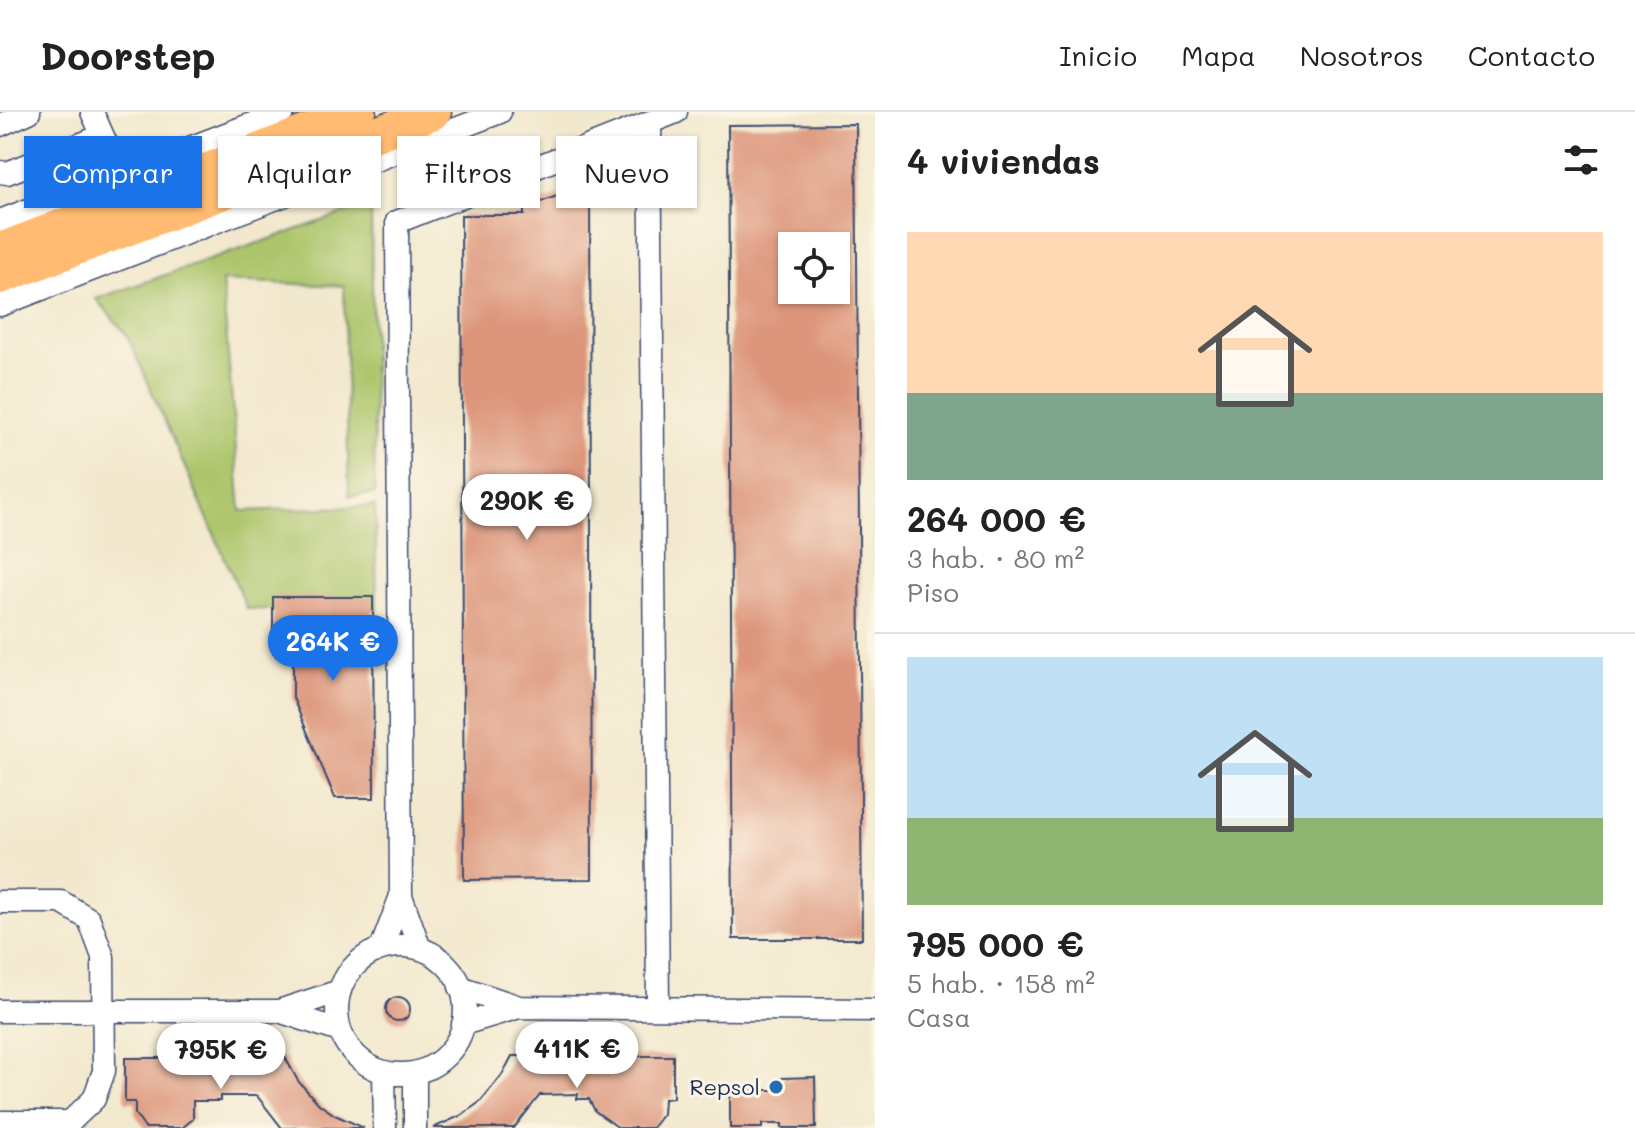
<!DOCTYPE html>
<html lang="es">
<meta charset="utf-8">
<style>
body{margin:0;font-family:Mali,sans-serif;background:#f6f6f6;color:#222;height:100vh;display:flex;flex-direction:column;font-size:30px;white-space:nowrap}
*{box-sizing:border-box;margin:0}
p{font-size:26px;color:#767676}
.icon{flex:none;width:44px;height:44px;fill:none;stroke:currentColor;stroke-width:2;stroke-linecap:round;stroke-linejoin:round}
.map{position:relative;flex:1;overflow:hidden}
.side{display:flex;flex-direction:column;background:#fff;width:760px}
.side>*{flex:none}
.hud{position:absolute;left:24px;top:24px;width:730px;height:72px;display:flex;gap:16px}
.tools{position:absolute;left:778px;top:120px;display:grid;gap:16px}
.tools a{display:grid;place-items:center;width:72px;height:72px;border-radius:0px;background:#fff;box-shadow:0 2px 6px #0004;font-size:40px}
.price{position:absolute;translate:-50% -68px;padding:0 18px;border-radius:28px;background:#fff;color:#222;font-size:26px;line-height:52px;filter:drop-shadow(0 2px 4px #0008)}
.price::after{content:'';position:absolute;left:50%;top:48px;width:24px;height:18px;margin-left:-12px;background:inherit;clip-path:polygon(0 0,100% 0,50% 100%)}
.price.on{background:#1a73e8;color:#fff}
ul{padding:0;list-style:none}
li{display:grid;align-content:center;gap:16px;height:424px;padding:0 32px}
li+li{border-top:2px solid #e0e0e0}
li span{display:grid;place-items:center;height:248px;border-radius:0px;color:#555}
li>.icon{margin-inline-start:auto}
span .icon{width:144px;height:144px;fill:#fffc;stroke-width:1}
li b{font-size:34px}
h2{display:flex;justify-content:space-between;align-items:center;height:96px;padding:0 32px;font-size:34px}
.tag{padding:0 28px;border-radius:0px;background:#fff;box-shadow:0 2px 6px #0004;font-size:28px;line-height:72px}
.tag.on{background:#1a73e8;color:#fff}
header{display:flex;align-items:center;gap:48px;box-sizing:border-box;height:112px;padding:0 40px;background:#fff;border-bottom:2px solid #e0e0e0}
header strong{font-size:38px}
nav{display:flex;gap:44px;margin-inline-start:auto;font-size:28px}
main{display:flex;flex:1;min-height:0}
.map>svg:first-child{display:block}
</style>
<header>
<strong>Doorstep</strong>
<nav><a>Inicio</a><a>Mapa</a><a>Nosotros</a><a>Contacto</a></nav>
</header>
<main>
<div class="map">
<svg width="875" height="1016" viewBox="0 0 875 1016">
<rect width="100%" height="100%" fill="#fcf5e5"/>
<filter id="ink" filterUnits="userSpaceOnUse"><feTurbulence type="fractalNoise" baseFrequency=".0125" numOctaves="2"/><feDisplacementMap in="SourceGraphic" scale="16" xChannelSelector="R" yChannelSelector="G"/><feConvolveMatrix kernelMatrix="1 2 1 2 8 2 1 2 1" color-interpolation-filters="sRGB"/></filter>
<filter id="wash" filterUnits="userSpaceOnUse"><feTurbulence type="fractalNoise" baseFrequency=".006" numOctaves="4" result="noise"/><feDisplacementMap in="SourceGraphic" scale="32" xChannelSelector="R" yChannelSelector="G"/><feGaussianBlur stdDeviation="1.8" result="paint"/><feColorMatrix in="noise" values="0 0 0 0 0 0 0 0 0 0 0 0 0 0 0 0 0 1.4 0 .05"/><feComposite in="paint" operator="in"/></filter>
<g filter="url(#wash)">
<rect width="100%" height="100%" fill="#f2e8cd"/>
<!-- green -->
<path fill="#acc56b" stroke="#647a64" stroke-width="2" d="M371,92L375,382L349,384L344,174L222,169L241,399L375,394L377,498L247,497L127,223L96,187Z"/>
<g id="blocks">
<!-- building -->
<path fill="#dd967b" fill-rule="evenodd" d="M856,12L862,827H733L728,13ZM792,134H836V178H792Z
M590,72L592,767L464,768L461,103H524V96Z
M273,485H373L374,686H335L293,586V538L273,537Z
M386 897a12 12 0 1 1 24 0a12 12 0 1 1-24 0Z
M512,944H557L556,949L578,948L577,944H673V986L664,987L663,1002L652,1016H619L595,999L589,987H577L578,982L540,983L514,1016H433L460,1004L480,990L502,963Z
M285,945L298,969L319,992L335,1003L364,1016H282L257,984H220V989H193V1007L182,1016H145L135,1002V990H125V946H220V951L241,950L240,946Z
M815,965L816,1016H782V1012H762V1016H730V975L762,974V978H782V966Z"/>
</g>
</g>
<g filter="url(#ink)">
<use href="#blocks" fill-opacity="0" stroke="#3b4b6f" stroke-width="2"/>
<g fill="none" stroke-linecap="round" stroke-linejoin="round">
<!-- minor casing -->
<g stroke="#3b4b6f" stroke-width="25">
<path id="minor" d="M92,0L111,42L118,63
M650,10L658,895
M0,13L29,0
M0,60L7,61L102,24
M0,109L283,0
M0,193L500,0
M0,790H61L89,807L103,845L104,959L94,987L70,1010H0
M337 898a64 64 0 1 1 128 0a64 64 0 1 1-128 0Z
M381,837L401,784
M420,837L401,784L397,110L676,0
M460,875L519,895
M0,899H279L340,879
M279,899L340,919
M463,912L519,895L875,898
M384,960L385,1016
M415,961V1016"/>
</g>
<!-- highway casing -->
<g stroke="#3b4b6f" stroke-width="37">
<path id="highway" d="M0,138L359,0
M0,165L434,0"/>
</g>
<!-- minor -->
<use href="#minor" stroke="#fff" stroke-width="22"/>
<!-- highway -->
<use href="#highway" stroke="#ffbb71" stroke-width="34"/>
</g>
</g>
<!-- markers -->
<circle fill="#1f6fb2" stroke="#fcf5e5" stroke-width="3" cx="776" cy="975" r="8"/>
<g text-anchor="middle" stroke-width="6" stroke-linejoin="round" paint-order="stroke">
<!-- poi labels -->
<g font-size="22" fill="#1b2f5e" stroke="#fcf5e5" text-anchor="end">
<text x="760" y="983">Repsol</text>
</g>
</g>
</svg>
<div class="tools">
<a><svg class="icon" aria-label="locate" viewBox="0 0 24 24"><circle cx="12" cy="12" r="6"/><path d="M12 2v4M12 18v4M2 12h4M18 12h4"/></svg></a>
</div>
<b class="price" style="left:527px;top:430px">290K €</b>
<b class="price on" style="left:333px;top:571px">264K €</b>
<b class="price" style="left:577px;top:978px">411K €</b>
<b class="price" style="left:221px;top:979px">795K €</b>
<div class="hud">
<a class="tag on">Comprar</a>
<a class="tag">Alquilar</a>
<a class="tag">Filtros</a>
<a class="tag">Nuevo</a>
</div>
</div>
<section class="side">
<h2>4 viviendas<svg class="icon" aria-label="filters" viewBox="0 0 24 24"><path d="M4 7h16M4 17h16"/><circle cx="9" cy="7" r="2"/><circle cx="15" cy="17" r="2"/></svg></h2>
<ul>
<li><span style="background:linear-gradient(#ffd9b3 65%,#7fa58c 0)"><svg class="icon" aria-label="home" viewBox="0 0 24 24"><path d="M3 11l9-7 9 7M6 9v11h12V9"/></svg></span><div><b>264 000 €</b><p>3 hab. · 80 m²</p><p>Piso</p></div></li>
<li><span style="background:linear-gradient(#bfe0f5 65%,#8fb573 0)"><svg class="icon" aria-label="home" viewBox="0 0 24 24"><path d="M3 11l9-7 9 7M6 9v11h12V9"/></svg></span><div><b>795 000 €</b><p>5 hab. · 158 m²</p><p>Casa</p></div></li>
</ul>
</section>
</main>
